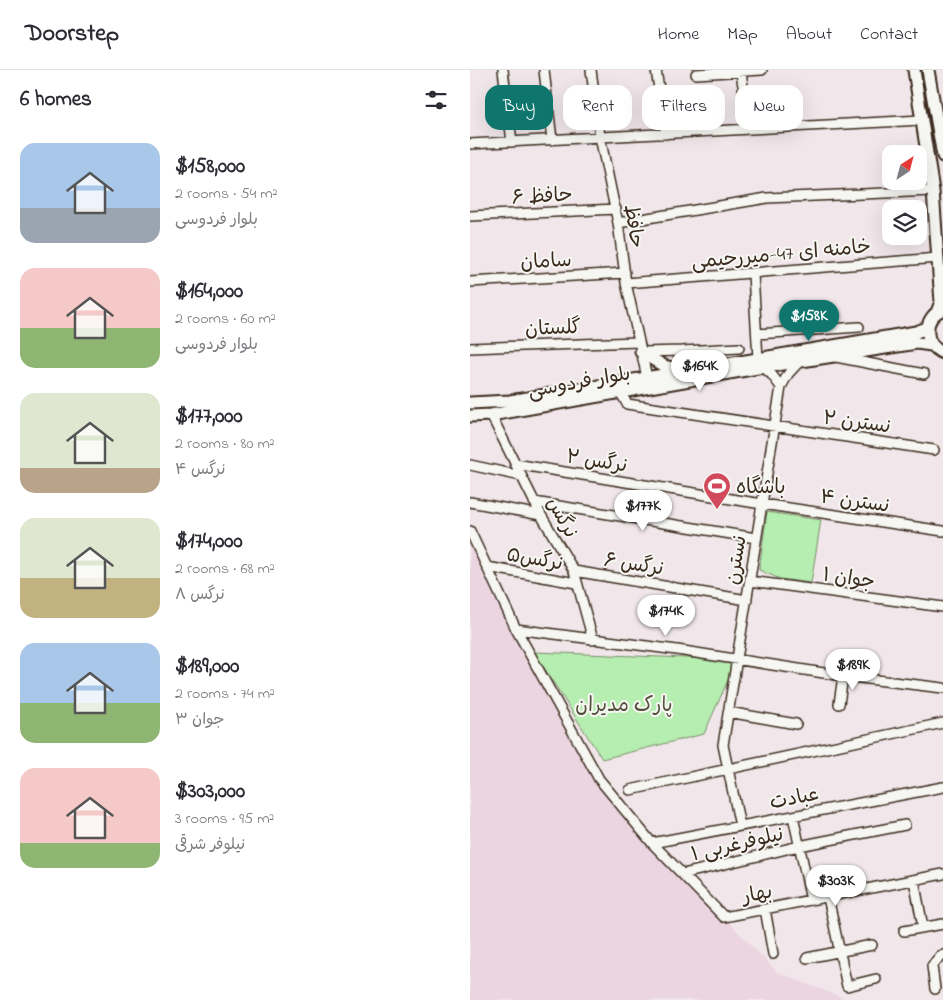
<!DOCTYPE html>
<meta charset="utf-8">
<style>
body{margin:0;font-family:"Indie Flower","Playpen Sans Arabic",sans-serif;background:#f7f7f7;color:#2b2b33;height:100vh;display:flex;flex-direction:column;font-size:19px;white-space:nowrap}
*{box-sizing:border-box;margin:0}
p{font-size:16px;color:#7c7c81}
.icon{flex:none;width:28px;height:28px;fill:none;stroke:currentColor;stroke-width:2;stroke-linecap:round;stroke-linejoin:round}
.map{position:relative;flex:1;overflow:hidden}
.side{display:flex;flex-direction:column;background:#fff;width:470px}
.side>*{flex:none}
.guide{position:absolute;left:15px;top:15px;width:382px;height:45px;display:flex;gap:10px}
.needle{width:32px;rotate:36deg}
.fabs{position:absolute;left:412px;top:75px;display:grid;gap:10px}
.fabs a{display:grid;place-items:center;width:45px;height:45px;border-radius:10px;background:#fff;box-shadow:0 5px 20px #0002;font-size:25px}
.price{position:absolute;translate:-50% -42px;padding:0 11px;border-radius:18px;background:#fff;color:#222;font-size:16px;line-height:32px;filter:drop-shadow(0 1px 2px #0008)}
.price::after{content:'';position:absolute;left:50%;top:30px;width:15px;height:11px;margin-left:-8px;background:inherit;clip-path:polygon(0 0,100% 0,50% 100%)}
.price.selected{background:#0f766e;color:#fff}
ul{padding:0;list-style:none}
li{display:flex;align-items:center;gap:15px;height:125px;padding:0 20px}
li span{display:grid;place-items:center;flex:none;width:140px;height:100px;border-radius:15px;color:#555}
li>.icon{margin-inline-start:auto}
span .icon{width:60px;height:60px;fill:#fffc;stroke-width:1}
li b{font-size:21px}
h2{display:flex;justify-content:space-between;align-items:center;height:60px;padding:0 20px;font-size:21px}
.pill{padding:0 18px;border-radius:15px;background:#fff;box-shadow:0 5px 20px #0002;font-size:18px;line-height:45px}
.pill.selected{background:#0f766e;color:#fff}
header{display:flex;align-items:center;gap:30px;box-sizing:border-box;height:70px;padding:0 25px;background:#fff;border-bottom:1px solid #e1e1e2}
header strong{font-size:24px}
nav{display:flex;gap:28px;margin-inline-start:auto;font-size:18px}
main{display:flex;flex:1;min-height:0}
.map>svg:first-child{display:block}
</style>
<header>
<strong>Doorstep</strong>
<nav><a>Home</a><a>Map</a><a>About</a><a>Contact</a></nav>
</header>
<main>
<section class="side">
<h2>6 homes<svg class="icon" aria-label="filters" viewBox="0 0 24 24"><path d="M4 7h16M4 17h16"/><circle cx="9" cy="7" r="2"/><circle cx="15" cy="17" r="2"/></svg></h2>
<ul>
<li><span style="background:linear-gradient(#a9c7e8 65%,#9aa5b1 0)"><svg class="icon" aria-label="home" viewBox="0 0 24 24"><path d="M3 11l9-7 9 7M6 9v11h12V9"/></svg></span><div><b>$158,000</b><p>2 rooms · 54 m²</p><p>بلوار فردوسی</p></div></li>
<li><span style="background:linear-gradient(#f6c9c9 60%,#8fb573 0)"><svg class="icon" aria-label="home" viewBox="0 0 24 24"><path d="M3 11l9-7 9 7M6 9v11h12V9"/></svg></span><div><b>$164,000</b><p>2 rooms · 60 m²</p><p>بلوار فردوسی</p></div></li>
<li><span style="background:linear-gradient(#dfe7d0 75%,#b9a48a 0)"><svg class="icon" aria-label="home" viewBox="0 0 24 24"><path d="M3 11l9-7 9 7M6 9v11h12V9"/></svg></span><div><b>$177,000</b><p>2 rooms · 80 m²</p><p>نرگس ۴</p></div></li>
<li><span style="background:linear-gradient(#dfe7d0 60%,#c2b280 0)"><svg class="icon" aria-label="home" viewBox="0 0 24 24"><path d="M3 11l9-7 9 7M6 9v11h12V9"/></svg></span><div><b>$174,000</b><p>2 rooms · 68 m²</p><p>نرگس ۸</p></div></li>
<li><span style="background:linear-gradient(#a9c7e8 60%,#8fb573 0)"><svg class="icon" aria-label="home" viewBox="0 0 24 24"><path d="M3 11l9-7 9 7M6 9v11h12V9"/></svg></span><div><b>$189,000</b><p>2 rooms · 74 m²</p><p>جوان ۳</p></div></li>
<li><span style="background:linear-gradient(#f6c9c9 75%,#8fb573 0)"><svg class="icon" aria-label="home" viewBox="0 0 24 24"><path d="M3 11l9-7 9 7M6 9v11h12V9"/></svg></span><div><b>$303,000</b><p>3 rooms · 95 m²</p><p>نیلوفر شرقی</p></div></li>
</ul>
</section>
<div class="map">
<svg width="473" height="930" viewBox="0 0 473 930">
<rect width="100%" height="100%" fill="#f1e7ea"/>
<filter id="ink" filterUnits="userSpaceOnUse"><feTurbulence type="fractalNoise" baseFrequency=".02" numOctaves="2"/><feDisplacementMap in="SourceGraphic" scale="10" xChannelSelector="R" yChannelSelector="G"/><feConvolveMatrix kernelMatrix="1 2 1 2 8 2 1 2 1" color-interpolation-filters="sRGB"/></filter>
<g filter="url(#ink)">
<!-- built -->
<path fill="#ebd5e0" d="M0,465L129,709L191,782L307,902L378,930H0Z"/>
<!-- green -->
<path fill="#b6edb0" stroke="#788c67" d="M297,442L351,450L341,513L310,509L289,500Z
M64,582L267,590L234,664L132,689Z"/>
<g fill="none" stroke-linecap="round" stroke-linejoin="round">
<!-- minor casing -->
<g stroke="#3b2a1e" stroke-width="12">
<path id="minor" d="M33,0L42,72
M74,0L82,70
M121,0L130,67L148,153L156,213L178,312
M186,0L196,64
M271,2L279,59
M226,4L292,0
M0,74L452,50
M0,146L146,139
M148,153L297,128L463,121
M283,204L288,289
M0,212L155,203
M156,213L468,188
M287,264L389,257
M0,278L168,272
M172,282L212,281L269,278
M366,287L454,304
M293,297L302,305L311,317
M151,323L157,334L464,380
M21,345L71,445L104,501L123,570
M45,394L292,434L473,461
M0,395L51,406
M0,432L71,445
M64,432L286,468
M0,461L46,559L129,709L182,773L254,847L473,804
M17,497L106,513
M104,501L277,530
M280,511L473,537
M46,559L207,580L373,606L473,618
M369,634L373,606
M258,642L326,654
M160,720L473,653
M323,746L341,830
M270,756L253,675L311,317L318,304L330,291
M182,773L473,717
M213,804L329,776L435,755
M444,810L453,857
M358,827L377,916L406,909
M295,839L303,884
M434,861L473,854
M337,888L402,875
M465,919L462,896L470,886L473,885"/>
</g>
<!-- major casing -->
<g stroke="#3b2a1e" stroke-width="15">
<path id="major" d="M444,0L463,121L471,232L467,242
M458,0L473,86
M473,239C452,248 453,274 473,283
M171,282L194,296L212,300
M0,333L40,331L446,262L457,258
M0,346L21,345L293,297L447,273L461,275"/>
</g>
<!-- minor -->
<use href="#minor" stroke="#f6f6f2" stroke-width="9"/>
<!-- major -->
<use href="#major" stroke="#f6f6f2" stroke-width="11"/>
</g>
</g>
<!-- icons -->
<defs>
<g id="stadium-pin" transform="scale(1.4375)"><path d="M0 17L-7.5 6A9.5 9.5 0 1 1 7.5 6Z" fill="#d1495b" stroke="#f6f6f2"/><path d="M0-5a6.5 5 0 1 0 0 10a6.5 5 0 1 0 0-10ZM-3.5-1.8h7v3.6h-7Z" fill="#fff"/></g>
</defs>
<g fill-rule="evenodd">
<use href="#stadium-pin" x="247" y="416"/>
</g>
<g text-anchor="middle" stroke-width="4" stroke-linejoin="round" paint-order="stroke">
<!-- street labels -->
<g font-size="20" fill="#3b2a1e" stroke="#f6f6f2">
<text transform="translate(72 125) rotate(-3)" y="7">حافظ ۶</text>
<text transform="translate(165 156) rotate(81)" y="7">حافظ</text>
<text transform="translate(311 183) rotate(-5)" y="7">خامنه ای 47-میررحیمی</text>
<text transform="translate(76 190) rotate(-3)" y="7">سامان</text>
<text transform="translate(83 257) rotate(-2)" y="7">گلستان</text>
<text transform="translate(109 311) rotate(-10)" y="7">بلوار فردوسی</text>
<text transform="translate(387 351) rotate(8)" y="7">نسترن ۲</text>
<text transform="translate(127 390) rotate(9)" y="7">نرگس ۲</text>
<text transform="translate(385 430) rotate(8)" y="7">نسترن ۴</text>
<text transform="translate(93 447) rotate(61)" y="7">نرگس</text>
<text transform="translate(65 488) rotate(10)" y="7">نرگس۵</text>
<text transform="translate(265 490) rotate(-81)" y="7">نسترن</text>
<text transform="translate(164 493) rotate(9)" y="7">نرگس ۶</text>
<text transform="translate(379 507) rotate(8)" y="7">جوان ۱</text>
<text transform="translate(324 727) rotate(-11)" y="7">عبادت</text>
<text transform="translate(267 773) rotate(-13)" y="7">نیلوفرغربی ۱</text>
<text transform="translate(287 823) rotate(-11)" y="7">بهار</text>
</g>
<!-- poi labels -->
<g font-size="20" fill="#3b2a1e" stroke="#f6f6f2" text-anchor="start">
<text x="266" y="423">باشگاه</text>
</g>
<!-- park labels -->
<g font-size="20" fill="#54513b" stroke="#f6f6f2">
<text x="154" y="641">پارک مدیران</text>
</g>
</g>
</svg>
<div class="fabs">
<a><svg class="needle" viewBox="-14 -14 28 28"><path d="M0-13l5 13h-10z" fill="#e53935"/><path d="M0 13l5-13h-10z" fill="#7c7c81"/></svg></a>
<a><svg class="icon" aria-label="layers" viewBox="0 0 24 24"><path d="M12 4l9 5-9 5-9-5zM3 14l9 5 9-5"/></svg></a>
</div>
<b class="price selected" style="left:339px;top:272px">$158K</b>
<b class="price" style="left:230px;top:322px">$164K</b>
<b class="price" style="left:173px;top:462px">$177K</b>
<b class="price" style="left:196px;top:567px">$174K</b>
<b class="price" style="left:383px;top:621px">$189K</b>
<b class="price" style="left:366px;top:837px">$303K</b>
<div class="guide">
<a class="pill selected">Buy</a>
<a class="pill">Rent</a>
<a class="pill">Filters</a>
<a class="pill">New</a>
</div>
</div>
</main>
